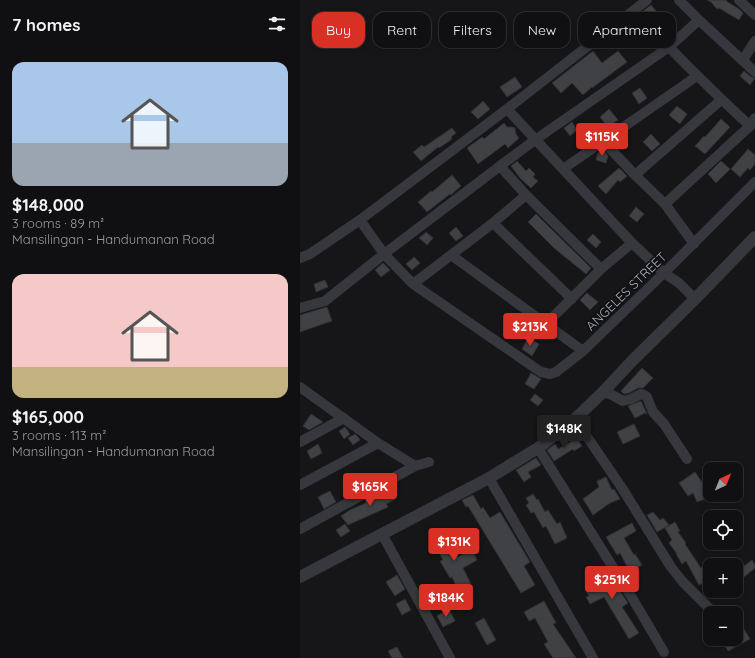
<!DOCTYPE html>
<meta charset="utf-8">
<style>
body{margin:0;font-family:Quicksand,sans-serif;background:#1e1e20;color:#f1f3f6;height:100vh;display:flex;flex-direction:column;font-size:15px;white-space:nowrap}
*{box-sizing:border-box;margin:0}
p{font-size:13px;color:#9c9d9f}
.icon{flex:none;width:22px;height:22px;fill:none;stroke:currentColor;stroke-width:2;stroke-linecap:round;stroke-linejoin:round}
.map{position:relative;flex:1;overflow:hidden}
.sheet{display:flex;flex-direction:column;background:#101012;width:300px}
.sheet>*{flex:none}
.banner{position:absolute;left:12px;top:12px;width:380px;height:36px;display:flex;gap:8px}
.needle{width:26px;rotate:43deg}
.fabs{position:absolute;left:403px;top:462px;display:grid;gap:8px}
.fabs a{display:grid;place-items:center;width:40px;height:40px;border-radius:8px;background:#101012;box-shadow:0 2px 6px #0003,0 0 0 1px #303032;font-size:20px}
.price{position:absolute;translate:-50% -34px;padding:0 9px;border-radius:4px;background:#d93025;color:#fff;font-size:13px;line-height:26px;filter:drop-shadow(0 1px 2px #0008)}
.price::after{content:'';position:absolute;left:50%;top:24px;width:12px;height:9px;margin-left:-6px;background:inherit;clip-path:polygon(0 0,100% 0,50% 100%)}
.price.on{background:#222;color:#fff}
ul{padding:0;list-style:none}
li{display:grid;align-content:center;gap:8px;height:212px;padding:0 12px}
li span{display:grid;place-items:center;height:124px;border-radius:12px;color:#555}
li>.icon{margin-inline-start:auto}
span .icon{width:72px;height:72px;fill:#fffc;stroke-width:1}
li b{font-size:17px}
h2{display:flex;justify-content:space-between;align-items:center;height:48px;padding:0 12px;font-size:17px}
.chip{padding:0 14px;border-radius:12px;background:#101012;box-shadow:0 2px 6px #0003,0 0 0 1px #303032;font-size:14px;line-height:36px}
.chip.on{background:#d93025;color:#fff}
main{display:flex;flex:1;min-height:0}
.map>svg:first-child{display:block}
</style>
<main>
<section class="sheet">
<h2>7 homes<svg class="icon" aria-label="filters" viewBox="0 0 24 24"><path d="M4 7h16M4 17h16"/><circle cx="9" cy="7" r="2"/><circle cx="15" cy="17" r="2"/></svg></h2>
<ul>
<li><span style="background:linear-gradient(#a9c7e8 65%,#9aa5b1 0)"><svg class="icon" aria-label="home" viewBox="0 0 24 24"><path d="M3 11l9-7 9 7M6 9v11h12V9"/></svg></span><div><b>$148,000</b><p>3 rooms · 89 m²</p><p>Mansilingan - Handumanan Road</p></div></li>
<li><span style="background:linear-gradient(#f6c9c9 75%,#c2b280 0)"><svg class="icon" aria-label="home" viewBox="0 0 24 24"><path d="M3 11l9-7 9 7M6 9v11h12V9"/></svg></span><div><b>$165,000</b><p>3 rooms · 113 m²</p><p>Mansilingan - Handumanan Road</p></div></li>
</ul>
</section>
<div class="map">
<svg width="455" height="658" viewBox="0 0 455 658">
<rect width="100%" height="100%" fill="#161618"/>
<!-- building -->
<path fill="#404145" stroke="#303034" d="M407,0H427L426,1L439,9L443,13L439,20L419,8L417,9L411,2Z
M351,5L360,16L350,23L360,36L350,43L339,28L324,42L316,34L325,25Z
M295,14L304,24L295,32L286,22Z
M293,51L302,63L318,51L327,62L292,88V87L283,95L272,83L261,93L252,83Z
M444,71L451,77L455,78L450,85L440,76Z
M215,77L222,87L207,97L200,87Z
M340,88L347,98L339,104L332,93Z
M183,101L190,109L178,119L171,112Z
M377,106L387,114L380,124L369,115Z
M309,109L318,120L308,127L300,117Z
M421,119L430,127L405,154L395,146L404,136L405,137Z
M272,122L277,130L270,136L264,128Z
M204,123L207,127H212L215,128L216,134L219,138L208,148L205,144L178,164L167,148L182,137L184,139Z
M152,128L156,133L151,137L152,139L139,148L138,147L121,161L113,152L122,145L124,147Z
M351,134L360,144L352,151L343,142Z
M448,149L455,155V164L450,170L448,168L440,177L431,169Z
M301,150L304,151L308,156L306,163L296,160L298,153Z
M217,161L226,171L229,168L235,174L233,177L238,181L231,188L220,178L211,166Z
M421,161L430,169L416,183L408,174Z
M319,168L327,176L320,182L318,180L306,194L298,186Z
M152,175L161,186L151,195L150,194L127,212L118,202L131,191L132,192Z
M336,207L344,214L337,222L329,216Z
M236,214L291,268L286,274L254,248L228,222Z
M156,227L163,236L156,241L149,233Z
M126,232L133,238L127,245L119,238Z
M293,234L301,242L296,248L287,240Z
M114,257L120,263L112,270L106,264Z
M83,263L90,270L81,277L75,270Z
M25,280L28,287L16,292L14,284Z
M287,293L298,302L290,310L280,300Z
M27,307L32,321L0,332V315Z
M228,338L239,344L232,356L222,349Z
M342,368L353,378L343,388H338L329,393L324,394L321,391Z
M231,373L241,379L234,389L225,384Z
M235,394L243,400L238,406L230,400Z
M341,401L347,414L345,413L335,418L328,406Z
M11,414L23,422L9,430L3,426Z
M334,424L340,436L323,444L317,432Z
M45,427L50,434L44,439L39,431Z
M55,434L58,437L60,440L53,445L48,438Z
M277,438L282,446L274,451L273,449L254,461L247,450L255,444L258,449Z
M18,444L22,453L11,459L7,451Z
M236,458L241,465L228,472L231,477L224,482L216,470Z
M395,472L404,485L403,486L408,498L397,502L393,493L388,496L379,483Z
M306,477L312,490L314,489L320,499L310,503L293,515L283,499L299,487L297,481Z
M91,487L96,499L86,504L88,507L48,525L41,516L50,510L66,503L65,501Z
M30,491L36,502L24,509L18,497Z
M233,494L237,500L238,499L245,512L248,510L257,524L260,522L267,538L255,544L246,526L243,528L234,512L231,513L226,505L229,503L226,498Z
M173,495L181,509L183,507L190,518L200,512L230,562L224,566L235,585L221,593L168,506L166,507L162,500Z
M353,512L360,520L363,518L369,525L357,532L347,515Z
M375,522L380,531L378,532L386,543L385,544L401,568L403,566L410,579L399,585L386,561L382,564L376,554H377L369,543L372,540L365,528Z
M332,523L336,531L324,538L334,555L335,554L342,565L330,572L320,553L317,555L306,537Z
M45,524L50,531L41,537L36,530Z
M144,534L157,557L172,550L177,560L163,568L171,584L158,590L152,577L150,578L140,561L143,560L132,540Z
M452,560L455,565V568L444,577L439,570Z
M305,568L328,603L322,607L339,633L329,639L304,597L290,604L286,597L289,596L285,590L298,582L293,575Z
M97,575L105,589L95,596L86,582Z
M105,599L111,610L102,615L96,604Z
M244,601L256,623L253,624L276,658H253L244,644L248,642L235,618L229,621L224,612Z
M149,609L155,621L143,627L137,616Z
M436,616L450,639L428,651L421,639H436Z
M184,618L196,640L187,645L175,623Z
M97,647L103,658H92L88,651Z"/>
<g fill="none" stroke-linecap="round" stroke-linejoin="round">
<!-- minor -->
<path stroke="#37383d" stroke-width="10" d="M379,0L399,20L455,72
M439,0L455,15
M369,47C395,74 422,100 450,126
M443,60L455,41
M207,109L332,243L364,273L379,283L395,299
M303,141L335,175L365,204L394,244
M200,166L226,195L301,269
M263,169L397,76
M335,175L421,100
M365,204L450,126L455,118
M60,220L84,254L113,284L241,372L250,374L256,372L283,351L364,273L455,182
M193,223L272,299
M151,255L283,351
M0,258L10,254L60,220L207,109L347,0
M113,284L193,223L226,195
M0,308L25,301L84,254L200,166L235,140L369,47L399,20
M246,324L301,269L332,243
M0,387L78,443L115,466
M303,392L312,395L323,401L331,399L341,394L344,395L347,397L353,412L364,424L387,459
M275,419L322,488L371,567L383,582L413,612
M0,442L44,418
M238,448L331,596L364,652
M189,478L293,658
M0,485L78,443
M0,529L115,466L129,462
M82,534L150,658"/>
<!-- tertiary -->
<path stroke="#37383d" stroke-width="12" d="M0,577L189,478L238,448L275,419L303,392L333,360L395,299L455,237"/>
</g>
<g text-anchor="middle" stroke-width="3.5" stroke-linejoin="round" paint-order="stroke">
<!-- street labels -->
<g font-size="13" fill="#a8adb8" stroke="#111113">
<text transform="translate(326 291) rotate(-44)" y="5">ANGELES STREET</text>
</g>
</g>
</svg>
<div class="fabs">
<a><svg class="needle" viewBox="-14 -14 28 28"><path d="M0-13l5 13h-10z" fill="#e53935"/><path d="M0 13l5-13h-10z" fill="#9c9d9f"/></svg></a>
<a><svg class="icon" aria-label="locate" viewBox="0 0 24 24"><circle cx="12" cy="12" r="6"/><path d="M12 2v4M12 18v4M2 12h4M18 12h4"/></svg></a>
<a>+</a>
<a>−</a>
</div>
<b class="price" style="left:302px;top:157px">$115K</b>
<b class="price" style="left:230px;top:347px">$213K</b>
<b class="price on" style="left:264px;top:449px">$148K</b>
<b class="price" style="left:70px;top:507px">$165K</b>
<b class="price" style="left:154px;top:562px">$131K</b>
<b class="price" style="left:312px;top:600px">$251K</b>
<b class="price" style="left:146px;top:618px">$184K</b>
<div class="banner">
<a class="chip on">Buy</a>
<a class="chip">Rent</a>
<a class="chip">Filters</a>
<a class="chip">New</a>
<a class="chip">Apartment</a>
</div>
</div>
</main>
